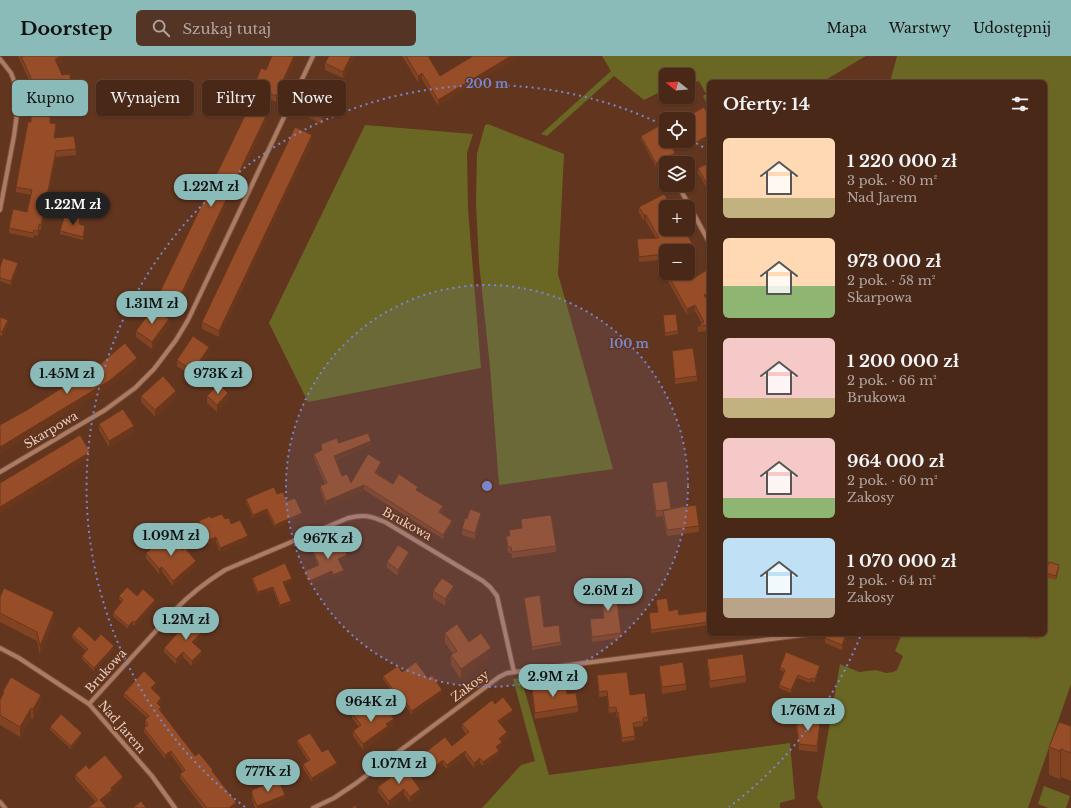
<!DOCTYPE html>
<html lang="pl">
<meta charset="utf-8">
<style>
body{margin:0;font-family:"Libre Baskerville",serif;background:#543424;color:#f1f3f6;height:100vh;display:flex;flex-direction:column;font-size:15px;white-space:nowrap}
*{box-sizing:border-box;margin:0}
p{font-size:13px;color:#b2a6a1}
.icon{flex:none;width:22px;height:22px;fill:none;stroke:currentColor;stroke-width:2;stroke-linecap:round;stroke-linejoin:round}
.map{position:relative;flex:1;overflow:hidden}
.details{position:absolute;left:707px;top:24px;width:340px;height:556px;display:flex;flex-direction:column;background:#4a2817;border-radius:6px;box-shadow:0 1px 3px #0004,0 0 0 1px #614436}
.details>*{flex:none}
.banner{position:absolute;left:12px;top:24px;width:380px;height:36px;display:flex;gap:8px}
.needle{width:26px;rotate:287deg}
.buttons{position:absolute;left:659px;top:12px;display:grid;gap:8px}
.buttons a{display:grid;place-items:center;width:36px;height:36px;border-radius:6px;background:#4a2817;box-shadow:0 1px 3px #0004,0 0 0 1px #614436;font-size:20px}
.price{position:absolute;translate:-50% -34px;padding:0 9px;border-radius:14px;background:#8bbbb9;color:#111;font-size:13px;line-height:26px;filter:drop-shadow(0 1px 2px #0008)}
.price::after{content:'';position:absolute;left:50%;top:24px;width:12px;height:9px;margin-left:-6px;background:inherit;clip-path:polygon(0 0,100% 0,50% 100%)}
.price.current{background:#222;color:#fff}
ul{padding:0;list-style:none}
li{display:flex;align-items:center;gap:12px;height:100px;padding:0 16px}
li span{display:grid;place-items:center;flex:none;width:112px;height:80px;border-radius:6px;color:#555}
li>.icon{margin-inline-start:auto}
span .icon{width:48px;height:48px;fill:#fffc;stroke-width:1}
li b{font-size:17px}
h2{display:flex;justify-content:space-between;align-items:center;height:48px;padding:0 16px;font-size:17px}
.tag{padding:0 14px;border-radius:6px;background:#4a2817;box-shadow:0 1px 3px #0004,0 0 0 1px #614436;font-size:14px;line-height:36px}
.tag.current{background:#8bbbb9;color:#111}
header{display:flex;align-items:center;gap:24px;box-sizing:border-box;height:56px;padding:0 20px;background:#8bbbb9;color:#111}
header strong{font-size:19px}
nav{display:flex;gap:22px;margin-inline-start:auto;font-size:14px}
.search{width:280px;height:36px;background:#543424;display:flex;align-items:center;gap:10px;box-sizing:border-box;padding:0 14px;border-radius:6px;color:#b2a6a1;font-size:15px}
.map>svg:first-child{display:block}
</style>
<header>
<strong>Doorstep</strong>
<div class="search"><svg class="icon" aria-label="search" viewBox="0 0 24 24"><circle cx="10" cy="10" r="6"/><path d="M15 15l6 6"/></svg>Szukaj tutaj</div>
<nav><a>Mapa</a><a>Warstwy</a><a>Udostępnij</a></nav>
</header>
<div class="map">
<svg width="1071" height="752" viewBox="0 0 1071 752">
<rect width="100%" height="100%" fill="#62351f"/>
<!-- green -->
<path fill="#6a6624" d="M602,0H866L822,26H709V52L703,40L706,38L699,25L695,26L691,20L688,21V19H666V33L644,44L614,20L547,80L541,78L611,15Z
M897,0H1071V628L1028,752H823L817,742L840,608L859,616L876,614L886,617L893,616L897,614L903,600L895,595L902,578H1045V26H890Z
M488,68L564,98L558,218L613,413L499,429L490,311L479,207L476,147L477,98L485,69Z
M365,69L473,78L467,97L468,153L481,312L308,346L269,267Z
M521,622L549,719L790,687L795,743L780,747V752H482L521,709L535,705L513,623Z
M1044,730L1070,740L1066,752H1048L1038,748Z"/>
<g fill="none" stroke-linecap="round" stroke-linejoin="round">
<!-- minor casing -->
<g stroke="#76503c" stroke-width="6">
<path id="minor" d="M0,3L11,17L16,30L18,50L14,80L0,154
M678,129L709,186
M0,416L105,354L135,332L154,313L176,284L188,264L313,0
M0,592L19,602L89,648L152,720L175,752
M89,648L175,554C190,538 206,526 225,514L348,462C364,458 371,460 385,466L483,525L490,531L497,540L514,616
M0,746L5,752
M313,752L334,742L355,728L499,621L507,617L810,578"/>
</g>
<!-- minor -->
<use href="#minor" stroke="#ad7a62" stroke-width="4"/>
</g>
<!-- wall -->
<path fill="#824322" d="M18,0H63V5L57,8L62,19L71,30V35L59,36V45H50V67L56,73L55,82L76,93V99L56,101L41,174H39L38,180L34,179L33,182L9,177V172L27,156L31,139L16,136V131L31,66V28Z
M272,0H297L276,46L254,36V30L266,14Z
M329,0H354L343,22L325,14V7Z
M402,0H428L440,20L438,50L422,23L418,26Z
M335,40L322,68L304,59V53Z
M709,60V82L695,90L688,79V63Z
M267,64L174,259L158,251V249H157V242Z
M641,80L666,85L675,101L656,111L641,83Z
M312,85L219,281L202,273V266Z
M709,107V136L698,117V112Z
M639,151L695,199L666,195V203L663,204L639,206L637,183L656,182L646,165H644L639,157Z
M80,165L79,168L85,173L83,184L60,178V175Z
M0,211H18L11,229L0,225Z
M676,217H688L694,222L709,217V242L707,243L709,247V275L698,276V270L702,268L695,255L687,259L668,225V219L677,218Z
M663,259L678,275V278L665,280Z
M0,261L8,269L2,280L0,279Z
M169,269L152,293L136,281V275Z
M672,295L697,320V325L675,328Z
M209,298L193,321L177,310V304Z
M141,340L176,341L155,361L141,346Z
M207,340L228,343L217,356L207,347Z
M99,368L134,376L109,391L99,374Z
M339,387L371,389L336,404L342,420L351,427L381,411L377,418L393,428L418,435L443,454L441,458L452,469L443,483L364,434L326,450L320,434V430L325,428L314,402V398L321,395V388Z
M652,427L671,453L699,470V476L667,480L663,460L656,461L652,434Z
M277,438L287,445L302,460L275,472L267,456L253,462L246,446V443Z
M211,462L225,463L231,468L248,485L220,496L216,486L209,488L205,484L199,469V465Z
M467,463H481L475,483L462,479V473Z
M521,463L556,490V496L512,502L511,497H508L506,480H509V474L521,473Z
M182,494L196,510L173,530L162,516L159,518L146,502V497Z
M313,495L347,502L339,505L344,518L333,522L332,518L309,528L305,518V515L318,509L313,498Z
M409,502L398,520L387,512V506Z
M1059,512L1056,524L1045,521V517Z
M252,522L292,526L284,529L291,548L280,552L273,534L258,539L252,525Z
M600,528L619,536V541L617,542L621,577V582L592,586L590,569V563L604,562L600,533Z
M433,535L454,536L445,550L433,542Z
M119,540H137L155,547L135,570L133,568L128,573L113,560V557L122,546L119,543Z
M0,541L54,565L40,599L37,585L0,566Z
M524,542L544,571L561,586V589L532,594Z
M656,544L669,555L679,559L709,555L708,549H709V569L651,577L649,557L658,556Z
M186,572L206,576L194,588L202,600L192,610L183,601L176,608L164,596V592Z
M445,577L469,586L491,601L461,623L451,609V599L453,598L445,587Z
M848,578L842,594L825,587V582Z
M1026,578H1040L1038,583L1026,581Z
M72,579L114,593L94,615L82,603V600L86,595L72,582Z
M707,603L746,620V626L710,632L707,609Z
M659,610L686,628V634L662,638L659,616Z
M780,611L820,613L815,626L811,625L810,627L798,622L791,637L779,632V629L784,616L780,614Z
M402,616L428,622L442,637L412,659L396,636L394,638L383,623V620Z
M597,619L630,639L648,661V665L643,666V670L633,671L635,684L622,686L618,661H617L616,656L609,657L607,640L599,641Z
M156,631L153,634L161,646L158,649L161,655H160L195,700L213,717L236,750L234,752H203L180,722V718L183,715L171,699L165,703L144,676V672L146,670L145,668V664L147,662L124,641V637Z
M532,632L567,638L578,650V656L535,663L532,638Z
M3,635L41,648L33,663L31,662L20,681L0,669V644L3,639Z
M495,648L513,659L501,668L507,681L501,686L502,691L498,694L499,699L483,710L480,707L474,712L465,700L447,713L443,709L432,718L421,704V700L452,690L466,678L462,672V668Z
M352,657L373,660L394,668L388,672V676L363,694L353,680V675L359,671L352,662Z
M796,663L820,673L817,696L799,694L796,670Z
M1071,670V725L1061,721L1060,723L1049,719V691Z
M50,671L82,680L71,693L50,674Z
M297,684L322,696L337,710L312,726L303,712V708L308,705L297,687Z
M89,713L123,726L112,735V738L102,747L96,746L75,723V719Z
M402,713L420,738L410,746L404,739L389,750L378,736V731Z
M252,734L285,743L264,752H255L252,743Z"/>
<!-- shaded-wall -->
<path fill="#6a371c" d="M62,0H63V5L55,8V3Z
M294,0H297L276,46V40Z
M351,0H354L343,22V16Z
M511,0H521L438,50V44Z
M422,17V23L418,26V20Z
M335,34V40L322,68V61Z
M267,58V64L174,259V253Z
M56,68V73L54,88V82Z
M312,79V85L219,281V275Z
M709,79V82L695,90V87Z
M56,95V101L41,174V169Z
M675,97V101L656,111V107Z
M644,159H646V165H644Z
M85,170V173L83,184V181Z
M695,193V199L688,203V197Z
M666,197V203L663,204V198Z
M18,207V211L11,229V225Z
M709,236V242L704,245V239Z
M695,249V255L687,259V253Z
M169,263V269L152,293V286Z
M8,264V269L2,280V276Z
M209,291V298L193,321V315Z
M137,302V309L109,332L0,398V391Z
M176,335V341L155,361V354Z
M228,337V343L217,356V349Z
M134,370V376L109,391V385Z
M371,385V389L334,404V400Z
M90,396V402L0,457V451Z
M381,406V411L375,421V417Z
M364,429V434L326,450V445Z
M443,450V454L439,461V456Z
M267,453V456L253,462V459Z
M302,457V460L275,472V469Z
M481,457V463L475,483V477Z
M452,465V469L443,483V479Z
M248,480V485L220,496V492Z
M216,481V486L209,488V484Z
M409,496V502L398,520V514Z
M347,499V502L338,506V503Z
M196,505V510L173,530V525Z
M1059,509V512L1056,524V520Z
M162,511V516L159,518V513Z
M344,514V518L333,522V519Z
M332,515V518L309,528V525Z
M292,523V526L283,530V526Z
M454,530V536L445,550V543Z
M273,531V534L258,539V536Z
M155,544V547L135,570V566Z
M291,545V548L280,552V549Z
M54,556V565L40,599V590Z
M133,565V568L128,573V570Z
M206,572V576L192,591V586Z
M846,578H848L842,594V589Z
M114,590V593L94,615V612Z
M491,592V601L461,623V613Z
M202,595V600L192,610V605Z
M183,596V601L176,608V603Z
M820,610V613L815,626V623Z
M798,619V622L791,637V634Z
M156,627V631L151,636V632Z
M396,633V636L394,638V635Z
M442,634V637L412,659V655Z
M41,639V648L33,663V653Z
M161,642V646L157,651V647Z
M31,652V662L20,681V671Z
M513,654V659L498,670V665Z
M394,663V668L388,672V676L363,694V688L386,668Z
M820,667V673L817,696V690Z
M507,676V681L499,687V683Z
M82,677V680L71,693V690Z
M502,686V691L496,695V691Z
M1061,693V721L1060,723V695Z
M171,695V699L165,703V699Z
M465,695V700L447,713V709Z
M499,695V699L483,710V706Z
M480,702V707L474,712V707Z
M443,704V709L432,718V713Z
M337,707V710L312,726V722Z
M123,721V726L112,735V738L100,749V744L111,732Z
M404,733V739L389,750V745Z
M420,733V738L410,746V741Z
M285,739V743L264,752H257V750Z
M236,746V750L234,752H229Z"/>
<!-- building -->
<path fill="#974e28" stroke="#6a371c" d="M21,0H62L55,3L62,19L70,18L71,30H59V40H50V67L56,68L54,82L74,80L76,93L56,95L41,169L39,168L38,175L34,174L33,177L9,172L13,153L27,156L32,134L16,131L28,66H31V22Z
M272,0H294L276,40L254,30L261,12L266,14Z
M329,0H351L343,16L325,7Z
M406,0H428L440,20L473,0H511L438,44L422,17L418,20Z
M316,26L335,34L322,61L304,53Z
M250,49L267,58L174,253L158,245L159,243L157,242Z
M704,51L709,60V79L695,87L688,76V63H683Z
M677,60L679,63H671Z
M666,66V85H669L675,97L656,107L641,80Z
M295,71L312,79L219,275L202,266Z
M709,107V132L698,112Z
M664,138L672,151H666V173H684L695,193L688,197V195H666V197L663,198L639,201L637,183L659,182L646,159H644L639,151Z
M65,158L80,162L79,168L85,170L83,181L60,175Z
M3,202L18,207L11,225L0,222V211Z
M688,213L694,222L707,214L708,217H709V236L704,239L709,247V269L698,270L704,266L695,249L687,253L668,219L679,217H688Z
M153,252L169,263L152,286L136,275Z
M676,258L678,275L665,277L663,259Z
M0,261L8,264L2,276L0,275Z
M193,280L209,291L193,315L177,304Z
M125,287L137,302L109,325L0,391V369L27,354L90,314L91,316Z
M693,292L697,320L675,323L672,295Z
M163,320L176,335L155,354L141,340Z
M219,328L228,337L217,349L207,340Z
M123,353L134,370L109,385L99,368Z
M368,377L371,385L334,400L342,420L347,418L351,427L368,398L381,406L375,417L393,428L399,418L418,431L416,434L443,450L439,456L452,465L443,479L364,429L326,445L320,430L327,427L314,398L322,394L321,388L337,382L339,387Z
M80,379L90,396L0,451V427Z
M667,425L671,453L656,455L652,427Z
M274,431L277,438L283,436L287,445L295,442L302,457L275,469L267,453L253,459L246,443Z
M696,449L699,470L667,474L663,455L680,451Z
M470,453L481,457L475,477L462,473L465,462L467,463Z
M222,458L225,463L229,462L231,468L240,464L248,480L220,492L216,481L209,484L205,480L199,465L210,460L211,462Z
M551,459L556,490L512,496L511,491H508L506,480H510L509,474L522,472L521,463Z
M170,478L182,494L185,492L196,505L173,525L162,511L159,513L146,497Z
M340,483L347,499L338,503L344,514L333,519L332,515L309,525L305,515L319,509L313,495Z
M398,489L409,496L398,514L387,506Z
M1049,506L1059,509L1056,520L1045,517Z
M285,507L292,523L283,526L291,545L280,549L273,531L258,536L252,522Z
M442,522L454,530L445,543L433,535Z
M617,525L619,536L616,537L621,577L592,581L590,563L604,562L600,528Z
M127,531L137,540L143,533L155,544L135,566L133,565L128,570L113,557L123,544L119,540Z
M4,532L54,556L40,590L37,576L0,557V541Z
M540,539L544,571L559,569L561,586L532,591L524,542Z
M667,542L669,555L678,553L679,559L709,555L708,549H709V566L651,574L649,557L658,556L656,544Z
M196,561L206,572L192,586L202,595L192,605L183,596L176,603L164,592L184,570L186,572Z
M457,568L469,586L481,577L491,592L461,613L451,599L457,595L445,577Z
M79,570L95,585L101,578L114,590L94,612L82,600L88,593L72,579Z
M827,578H846L842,589L825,582Z
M1029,578H1039L1038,580Z
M786,596L820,610L815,623L811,622L810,624L798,619L791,634L779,629L785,614L780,611Z
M743,598L746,620L710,625L707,603Z
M416,606L428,622L432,619L442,634L412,655L396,633L394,635L383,620L398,610L402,616Z
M683,606L686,628L662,631L659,610Z
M144,615L156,627L151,632L161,642L157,647L161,651L159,653L195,700L199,697L213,714L212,715L236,746L229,752H207L180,718L185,714L171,695L165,699L144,672L148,669L145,664L149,660L124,637Z
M627,616L630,639L645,637L648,661L643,662V665L633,667L635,680L622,682L618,656L617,657L616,651L609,652L607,635L599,636L597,619Z
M11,621L41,639L33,653L31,652L20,671L0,659V644L4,636L3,635Z
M565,627L567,638L576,637L578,650L535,657L532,632Z
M503,641L513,654L498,665L507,676L499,683L502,686L496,691L499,695L483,706L480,702L474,707L465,695L447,709L443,704L432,713L421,700L445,681L452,690L469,676L462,668L492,644L495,648Z
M364,648L373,660L385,651L394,663L386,668L388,670L363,688L353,675L361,669L352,657Z
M61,658L82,677L71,690L50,671Z
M796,663L820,667L817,690L799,688Z
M1059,666L1071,670V697L1061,693L1060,695L1049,691Z
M310,677L322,696L328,693L337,707L312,722L303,708L310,704L297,684Z
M105,699L123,721L111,732L112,734L100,744L107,752H88L98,744L75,719L86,709L89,713Z
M402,713L407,719L409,718L420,733L410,741L404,733L389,745L378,731Z
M278,723L285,739L257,750L252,739V734Z
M141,745L146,752H133Z
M356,749L357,752H350Z"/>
<!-- distance rings -->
<circle cx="487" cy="430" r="201" fill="#7887cd" fill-opacity=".12"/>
<g fill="none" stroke="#7887cd" stroke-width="2" stroke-dasharray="2 4">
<circle cx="487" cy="430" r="201"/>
<path d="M860 581A402 402 0 0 1 729 751M245 751A402 402 0 0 1 663 69M691 84A402 402 0 0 1 709 95"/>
</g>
<g text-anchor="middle" stroke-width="3" stroke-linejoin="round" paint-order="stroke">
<!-- street labels -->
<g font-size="12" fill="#e8ccbf" stroke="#62351f">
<text transform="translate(51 374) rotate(-31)" y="4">Skarpowa</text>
<text transform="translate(407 468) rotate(29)" y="4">Brukowa</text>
<text transform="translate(106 615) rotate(-48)" y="4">Brukowa</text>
<text transform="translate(470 630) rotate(-37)" y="4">Zakosy</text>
<text transform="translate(122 671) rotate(49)" y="4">Nad Jarem</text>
</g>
</g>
<circle cx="487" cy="430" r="6" fill="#7887cd" stroke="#62351f" stroke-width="2"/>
<g font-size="12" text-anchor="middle" font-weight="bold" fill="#7887cd" stroke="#62351f" stroke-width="3" stroke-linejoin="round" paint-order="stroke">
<text x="487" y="32">200 m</text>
<text x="629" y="292">100 m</text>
</g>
</svg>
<div class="buttons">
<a><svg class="needle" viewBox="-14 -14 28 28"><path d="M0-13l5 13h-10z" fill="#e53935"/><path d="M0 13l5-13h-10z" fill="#b2a6a1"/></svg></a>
<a><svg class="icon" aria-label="locate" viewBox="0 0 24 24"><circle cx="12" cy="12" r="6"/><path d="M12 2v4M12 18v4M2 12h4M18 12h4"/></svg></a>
<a><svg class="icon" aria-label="layers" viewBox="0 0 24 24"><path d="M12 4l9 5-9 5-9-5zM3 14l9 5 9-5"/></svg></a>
<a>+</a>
<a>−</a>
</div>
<b class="price" style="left:211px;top:152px">1.22M zł</b>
<b class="price current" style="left:73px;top:170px">1.22M zł</b>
<b class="price" style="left:152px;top:269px">1.31M zł</b>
<b class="price" style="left:67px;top:339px">1.45M zł</b>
<b class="price" style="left:218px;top:339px">973K zł</b>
<b class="price" style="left:171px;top:501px">1.09M zł</b>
<b class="price" style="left:328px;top:504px">967K zł</b>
<b class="price" style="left:608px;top:556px">2.6M zł</b>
<b class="price" style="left:186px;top:585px">1.2M zł</b>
<b class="price" style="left:553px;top:642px">2.9M zł</b>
<b class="price" style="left:371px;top:667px">964K zł</b>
<b class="price" style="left:808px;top:676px">1.76M zł</b>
<b class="price" style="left:399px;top:729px">1.07M zł</b>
<b class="price" style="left:268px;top:737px">777K zł</b>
<div class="banner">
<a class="tag current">Kupno</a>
<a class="tag">Wynajem</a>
<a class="tag">Filtry</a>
<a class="tag">Nowe</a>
</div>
<section class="details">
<h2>Oferty: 14<svg class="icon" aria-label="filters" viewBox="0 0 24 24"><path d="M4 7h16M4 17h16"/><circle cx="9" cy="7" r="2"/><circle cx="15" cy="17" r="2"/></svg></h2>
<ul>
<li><span style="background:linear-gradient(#ffd9b3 75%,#c2b280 0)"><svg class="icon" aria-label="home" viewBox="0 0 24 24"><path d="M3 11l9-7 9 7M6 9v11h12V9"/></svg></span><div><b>1 220 000 zł</b><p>3 pok. · 80 m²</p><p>Nad Jarem</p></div></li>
<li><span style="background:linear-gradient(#ffd9b3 60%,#8fb573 0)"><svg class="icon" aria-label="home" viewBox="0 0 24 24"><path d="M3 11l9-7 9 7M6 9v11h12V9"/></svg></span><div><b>973 000 zł</b><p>2 pok. · 58 m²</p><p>Skarpowa</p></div></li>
<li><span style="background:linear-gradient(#f6c9c9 75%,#c2b280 0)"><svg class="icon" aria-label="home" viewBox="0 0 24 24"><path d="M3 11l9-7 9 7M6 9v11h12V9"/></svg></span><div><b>1 200 000 zł</b><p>2 pok. · 66 m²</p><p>Brukowa</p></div></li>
<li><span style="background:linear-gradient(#f6c9c9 75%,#8fb573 0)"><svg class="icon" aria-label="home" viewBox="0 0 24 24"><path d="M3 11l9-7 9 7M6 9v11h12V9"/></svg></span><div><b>964 000 zł</b><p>2 pok. · 60 m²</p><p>Zakosy</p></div></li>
<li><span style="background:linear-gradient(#bfe0f5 75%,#b9a48a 0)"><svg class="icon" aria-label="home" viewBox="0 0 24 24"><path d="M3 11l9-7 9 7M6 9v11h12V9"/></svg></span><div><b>1 070 000 zł</b><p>2 pok. · 64 m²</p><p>Zakosy</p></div></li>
</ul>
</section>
</div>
